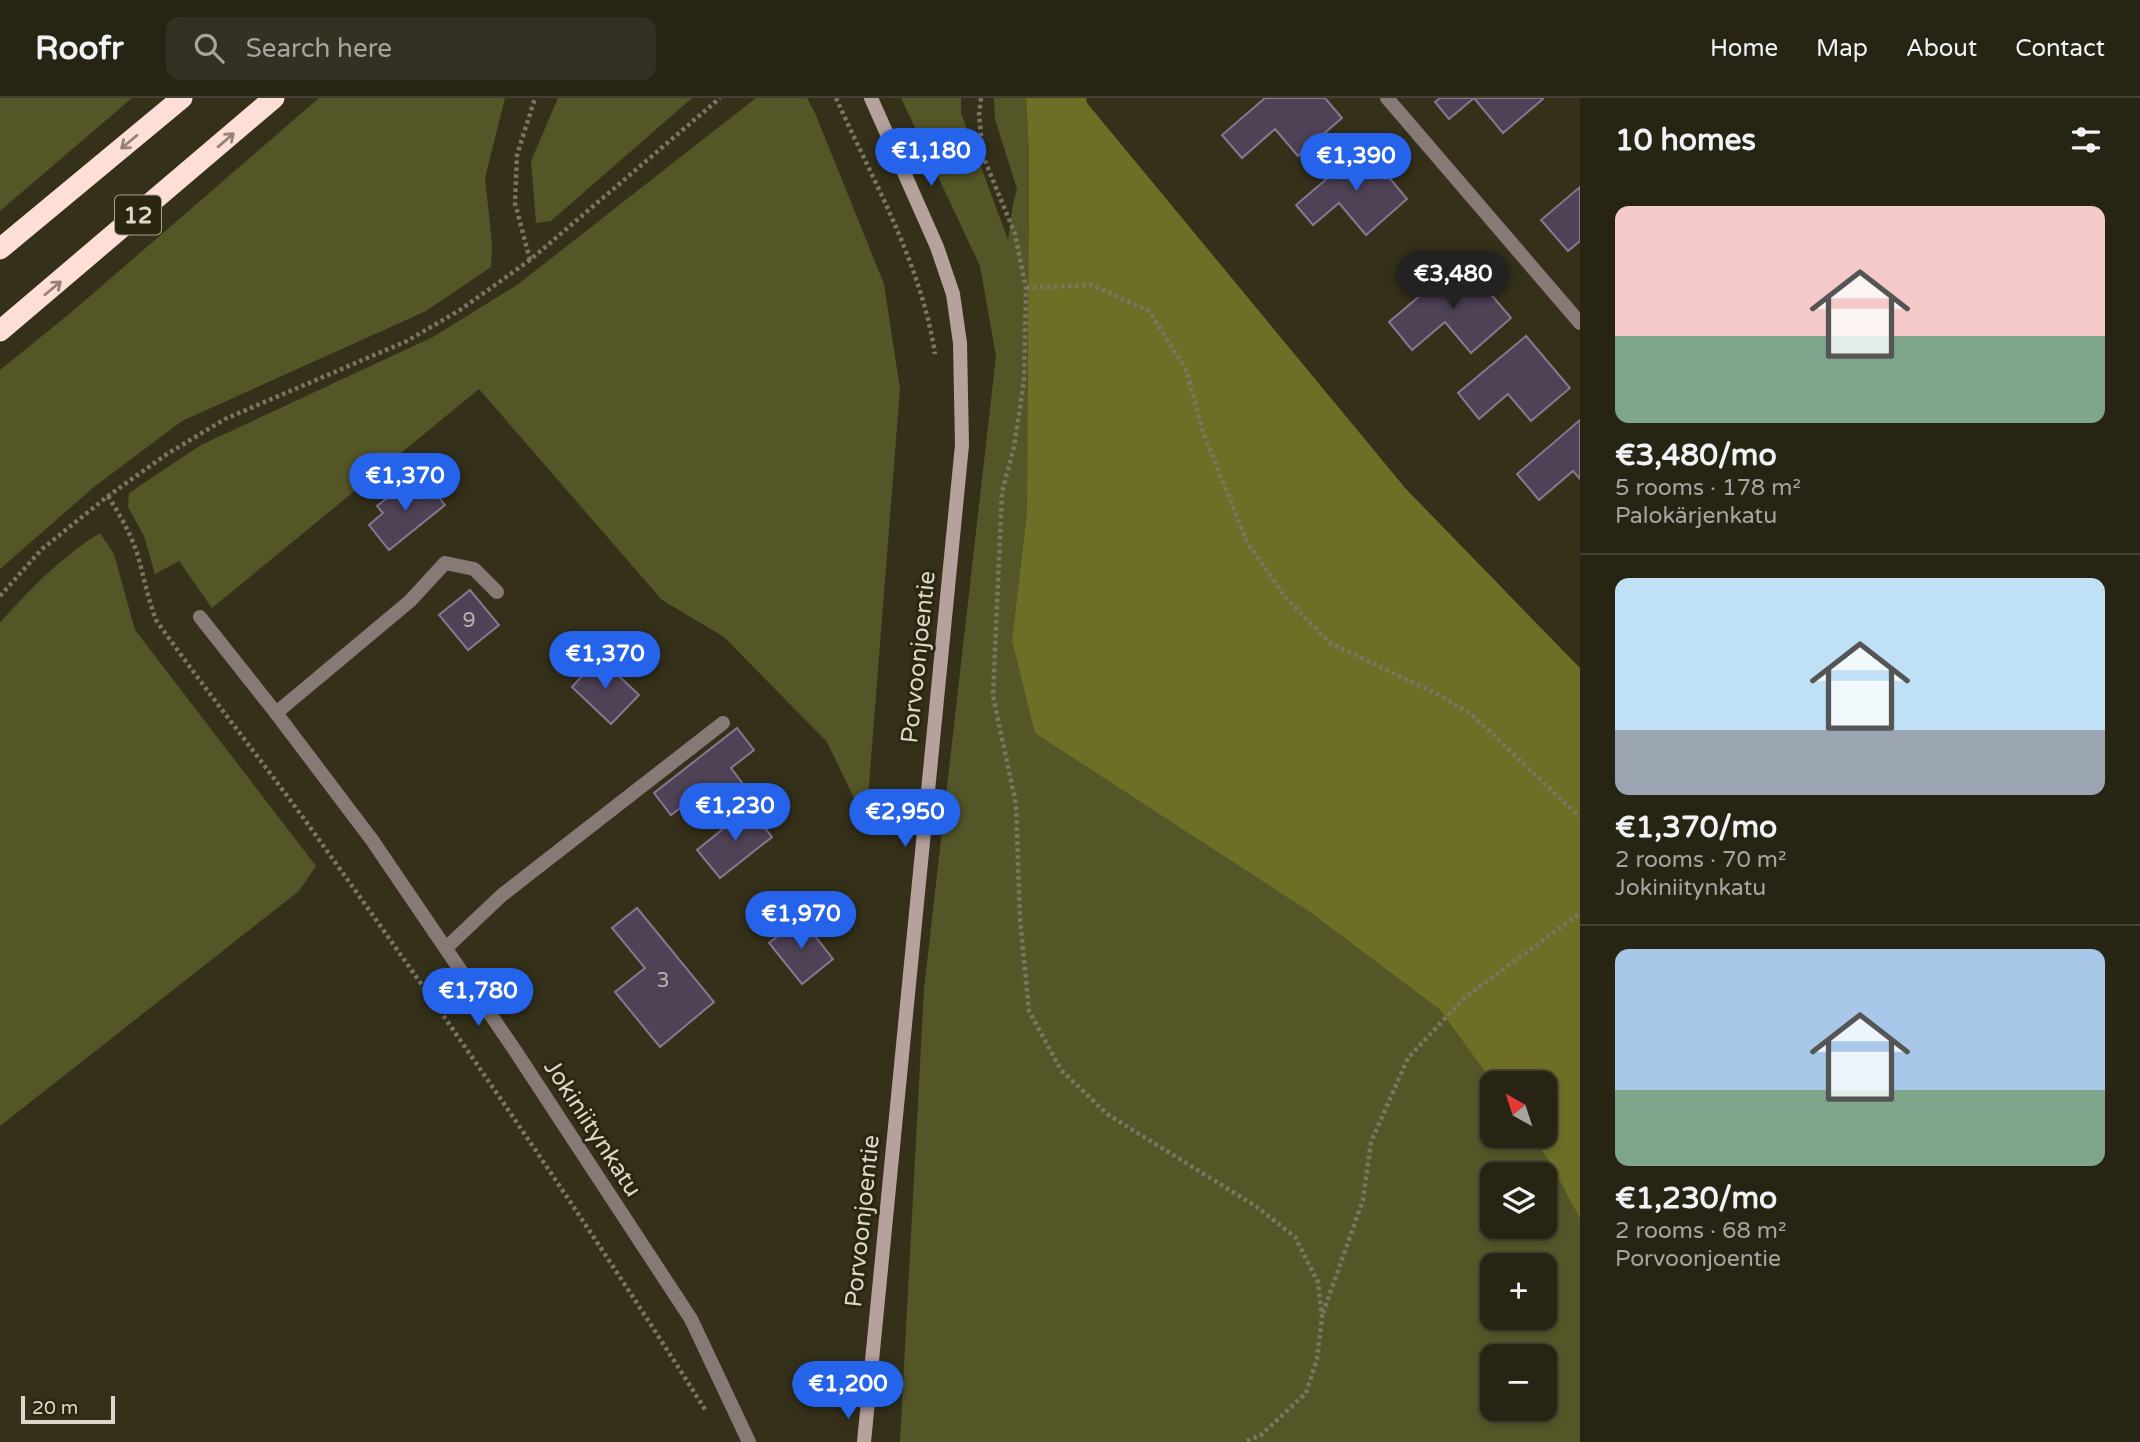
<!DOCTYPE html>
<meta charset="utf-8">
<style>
body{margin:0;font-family:"Varela Round",sans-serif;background:#343022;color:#f1f3f6;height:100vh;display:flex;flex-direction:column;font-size:26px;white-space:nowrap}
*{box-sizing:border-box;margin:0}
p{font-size:23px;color:#a5a4a0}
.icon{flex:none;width:38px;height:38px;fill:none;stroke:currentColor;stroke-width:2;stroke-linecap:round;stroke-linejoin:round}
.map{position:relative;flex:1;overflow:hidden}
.sheet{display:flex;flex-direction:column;background:#282414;width:560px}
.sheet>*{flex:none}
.needle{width:46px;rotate:321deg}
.tools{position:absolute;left:1480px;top:973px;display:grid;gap:14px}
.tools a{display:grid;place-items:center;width:77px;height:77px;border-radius:14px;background:#282414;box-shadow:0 4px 10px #0003,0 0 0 2px #444134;font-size:35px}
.scale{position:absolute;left:21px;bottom:18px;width:94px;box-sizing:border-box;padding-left:7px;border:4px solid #dbd8cb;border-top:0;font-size:19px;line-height:24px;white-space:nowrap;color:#dbd8cb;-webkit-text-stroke:5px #2b2610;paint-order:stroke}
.price{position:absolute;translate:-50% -60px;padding:0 16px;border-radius:24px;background:#2563eb;color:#fff;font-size:23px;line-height:46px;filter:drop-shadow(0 2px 4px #0008)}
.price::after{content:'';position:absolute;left:50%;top:42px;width:21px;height:16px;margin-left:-10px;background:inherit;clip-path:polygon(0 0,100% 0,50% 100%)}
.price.on{background:#222;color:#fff}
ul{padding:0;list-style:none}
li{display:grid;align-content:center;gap:14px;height:371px;padding:0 35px}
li+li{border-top:2px solid #444134}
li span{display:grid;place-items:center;height:217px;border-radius:14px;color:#555}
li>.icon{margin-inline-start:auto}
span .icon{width:126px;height:126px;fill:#fffc;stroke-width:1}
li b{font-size:30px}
h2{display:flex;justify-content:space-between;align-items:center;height:84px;padding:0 35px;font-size:30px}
header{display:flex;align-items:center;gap:42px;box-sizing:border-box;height:98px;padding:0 35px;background:#282414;border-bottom:2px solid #444134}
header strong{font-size:33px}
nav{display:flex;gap:38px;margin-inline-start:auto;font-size:24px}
.search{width:490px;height:63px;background:#343022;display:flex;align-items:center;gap:18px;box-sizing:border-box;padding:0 24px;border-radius:14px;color:#a5a4a0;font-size:26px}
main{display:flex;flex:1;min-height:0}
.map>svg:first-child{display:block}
</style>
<header>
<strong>Roofr</strong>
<div class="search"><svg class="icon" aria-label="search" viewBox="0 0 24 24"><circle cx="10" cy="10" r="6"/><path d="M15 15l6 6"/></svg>Search here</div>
<nav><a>Home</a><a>Map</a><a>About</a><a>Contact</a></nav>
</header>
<main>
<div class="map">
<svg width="1580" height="1344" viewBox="0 0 1580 1344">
<rect width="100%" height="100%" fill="#35301a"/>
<!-- green -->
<path fill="#555628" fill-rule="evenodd" d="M0,0H132L0,113Z
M319,0H505L485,80L492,145L491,169L426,213L182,323L94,389L0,471V272L74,212Z
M558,0H692L551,123L536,125L531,63Z
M756,0H807L815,15L884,186L900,291L866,725L827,644L724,539L662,502L479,291L212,510L179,463L155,476L144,438L128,409L129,395L201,347L433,239L517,187Z
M901,0H961V15L1008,142L1013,106L1017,91L995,21L994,0H1026L1029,55L1027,413L1012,542L1307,812L1440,912L1493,985V1038H1531L1549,1063L1580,1121V1344H900L924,891L996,258L980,168ZM1493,1076H1545V1129H1493ZM1493,1167H1545V1220H1493ZM1493,1258H1545V1311H1493Z
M100,435L114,456L135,532L316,768L299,793L0,1028V525C29,492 62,458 100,435Z"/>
<!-- forest -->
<path fill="#6d6f27" d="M1026,0H1086L1087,5L1406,391L1580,570V1121L1549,1063L1531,1038H1545V985H1493L1440,912L1307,812L1035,635L1012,542L1027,413L1029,55Z"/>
<!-- building -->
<path fill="#4f4256" stroke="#86788d" stroke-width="2" d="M1265,0H1325L1342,20L1298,58L1275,31L1242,60L1222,37Z
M1440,0H1542L1543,1L1503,35L1474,0L1449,21L1435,4Z
M1364,49L1407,101L1366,137L1339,105L1313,127L1296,107Z
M1580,89V143L1568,153L1541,122Z
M1462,162L1511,220L1471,255L1445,224L1412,252L1389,224Z
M1526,238L1570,290L1531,323L1508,296L1479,321L1458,295Z
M1580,322V381L1573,373L1539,402L1517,376Z
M425,382L445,407L389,452L369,427L383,415L377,408L400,390L405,397Z
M470,492L499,527L468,552L439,517Z
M599,559L639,597L611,626L572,589Z
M737,630L754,652L731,670L743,686L707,714L695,699L671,717L654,695Z
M749,710L772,739L720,780L697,752Z
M637,810L714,904L660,949L615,894L645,870L612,830Z
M801,820L833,861L802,886L769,845Z"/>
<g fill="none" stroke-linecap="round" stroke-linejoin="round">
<!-- path -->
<path stroke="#7b7664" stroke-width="4.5" stroke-dasharray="3.5 3.5" stroke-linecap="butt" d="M836,0C873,83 921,165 935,256
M981,0L979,17L983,58L1015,136L1026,190L1024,283L1014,349L1002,394L993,598L1016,706L1020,821L1029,913L1061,972L1107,1016L1257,1109L1295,1139L1318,1184L1322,1219L1317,1261L1306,1295L1261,1337L1244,1344
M530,162L515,105L517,57L535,0
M1026,190L1092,187L1149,213L1186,271L1203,334L1247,444L1285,499L1330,545L1439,597L1471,616L1580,719
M108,398C120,417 131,436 138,458C144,480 148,501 156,522C208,596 265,666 317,739C452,927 583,1118 706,1313
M0,498L42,451L108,398L167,356L225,321L407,243L460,212L530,162L720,0
M1323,1215L1363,1102L1371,1044L1408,960L1464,900L1580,815"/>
<!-- lane -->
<path stroke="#867976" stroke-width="14" d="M276,615L410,503L445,465L474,471L497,494
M446,850L502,797L723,625"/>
<!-- street -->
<path stroke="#867976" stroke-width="14" d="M1387,0L1580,225
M200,519L276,615L372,742L516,954L691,1221L749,1344"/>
<!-- secondary -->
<path stroke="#b6a29d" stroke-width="14" d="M864,1344L962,347L960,245L953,196L937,149L871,0"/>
<!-- highway -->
<path stroke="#fedfd7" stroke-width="21" d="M0,151L182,0
M0,233L274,0"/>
</g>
<!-- one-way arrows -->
<defs><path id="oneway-shaft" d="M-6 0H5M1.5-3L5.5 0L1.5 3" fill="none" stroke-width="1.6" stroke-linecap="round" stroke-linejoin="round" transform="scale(1.75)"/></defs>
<g stroke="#948274">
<use href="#oneway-shaft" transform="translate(226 42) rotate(-41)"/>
<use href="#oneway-shaft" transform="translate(129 44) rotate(140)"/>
<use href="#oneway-shaft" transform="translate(53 190) rotate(-40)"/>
</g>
<g text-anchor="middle" stroke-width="6" stroke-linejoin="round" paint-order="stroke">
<!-- number labels -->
<g font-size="21" fill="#b8b2ae">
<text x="469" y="529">9</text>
<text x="663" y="889">3</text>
</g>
<!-- shield labels -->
<rect fill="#2b2610" stroke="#a6a393" stroke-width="2" x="115" y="97.5" width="46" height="39" rx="5"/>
<g font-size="23" font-weight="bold" fill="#dbd8cb">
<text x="138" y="125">12</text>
</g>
<!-- street labels -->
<g font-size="24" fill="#dbd8cb" stroke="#2b2610">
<text transform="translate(918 559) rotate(-84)" y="8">Porvoonjoentie</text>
<text transform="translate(593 1030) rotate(57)" y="8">Jokiniitynkatu</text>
<text transform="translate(862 1123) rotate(-84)" y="8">Porvoonjoentie</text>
</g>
</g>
</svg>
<div class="tools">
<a><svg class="needle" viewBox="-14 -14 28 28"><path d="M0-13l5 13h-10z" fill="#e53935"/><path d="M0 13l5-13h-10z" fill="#a5a4a0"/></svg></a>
<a><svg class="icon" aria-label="layers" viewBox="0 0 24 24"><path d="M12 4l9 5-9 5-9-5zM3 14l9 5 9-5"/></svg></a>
<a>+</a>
<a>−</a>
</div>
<div class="scale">20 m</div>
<b class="price" style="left:931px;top:90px">€1,180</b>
<b class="price" style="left:1356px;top:95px">€1,390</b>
<b class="price on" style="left:1453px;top:213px">€3,480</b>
<b class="price" style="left:405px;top:415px">€1,370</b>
<b class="price" style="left:605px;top:593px">€1,370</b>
<b class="price" style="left:735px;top:745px">€1,230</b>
<b class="price" style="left:905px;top:751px">€2,950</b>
<b class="price" style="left:801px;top:853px">€1,970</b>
<b class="price" style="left:478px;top:930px">€1,780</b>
<b class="price" style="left:848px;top:1323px">€1,200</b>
</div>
<section class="sheet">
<h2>10 homes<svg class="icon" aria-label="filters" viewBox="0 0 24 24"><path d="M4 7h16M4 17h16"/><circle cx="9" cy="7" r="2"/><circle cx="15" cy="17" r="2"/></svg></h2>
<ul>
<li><span style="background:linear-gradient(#f6c9c9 60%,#7fa58c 0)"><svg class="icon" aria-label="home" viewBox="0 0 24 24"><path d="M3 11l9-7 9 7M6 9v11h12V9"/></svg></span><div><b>€3,480/mo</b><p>5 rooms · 178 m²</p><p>Palokärjenkatu</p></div></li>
<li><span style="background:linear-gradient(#bfe0f5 70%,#9aa5b1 0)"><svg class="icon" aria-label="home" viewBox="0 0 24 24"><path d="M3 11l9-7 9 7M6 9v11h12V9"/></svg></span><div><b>€1,370/mo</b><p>2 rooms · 70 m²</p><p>Jokiniitynkatu</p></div></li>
<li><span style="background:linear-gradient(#a9c7e8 65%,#7fa58c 0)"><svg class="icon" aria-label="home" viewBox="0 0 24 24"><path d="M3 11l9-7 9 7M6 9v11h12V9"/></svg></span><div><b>€1,230/mo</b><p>2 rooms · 68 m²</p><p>Porvoonjoentie</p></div></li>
</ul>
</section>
</main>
